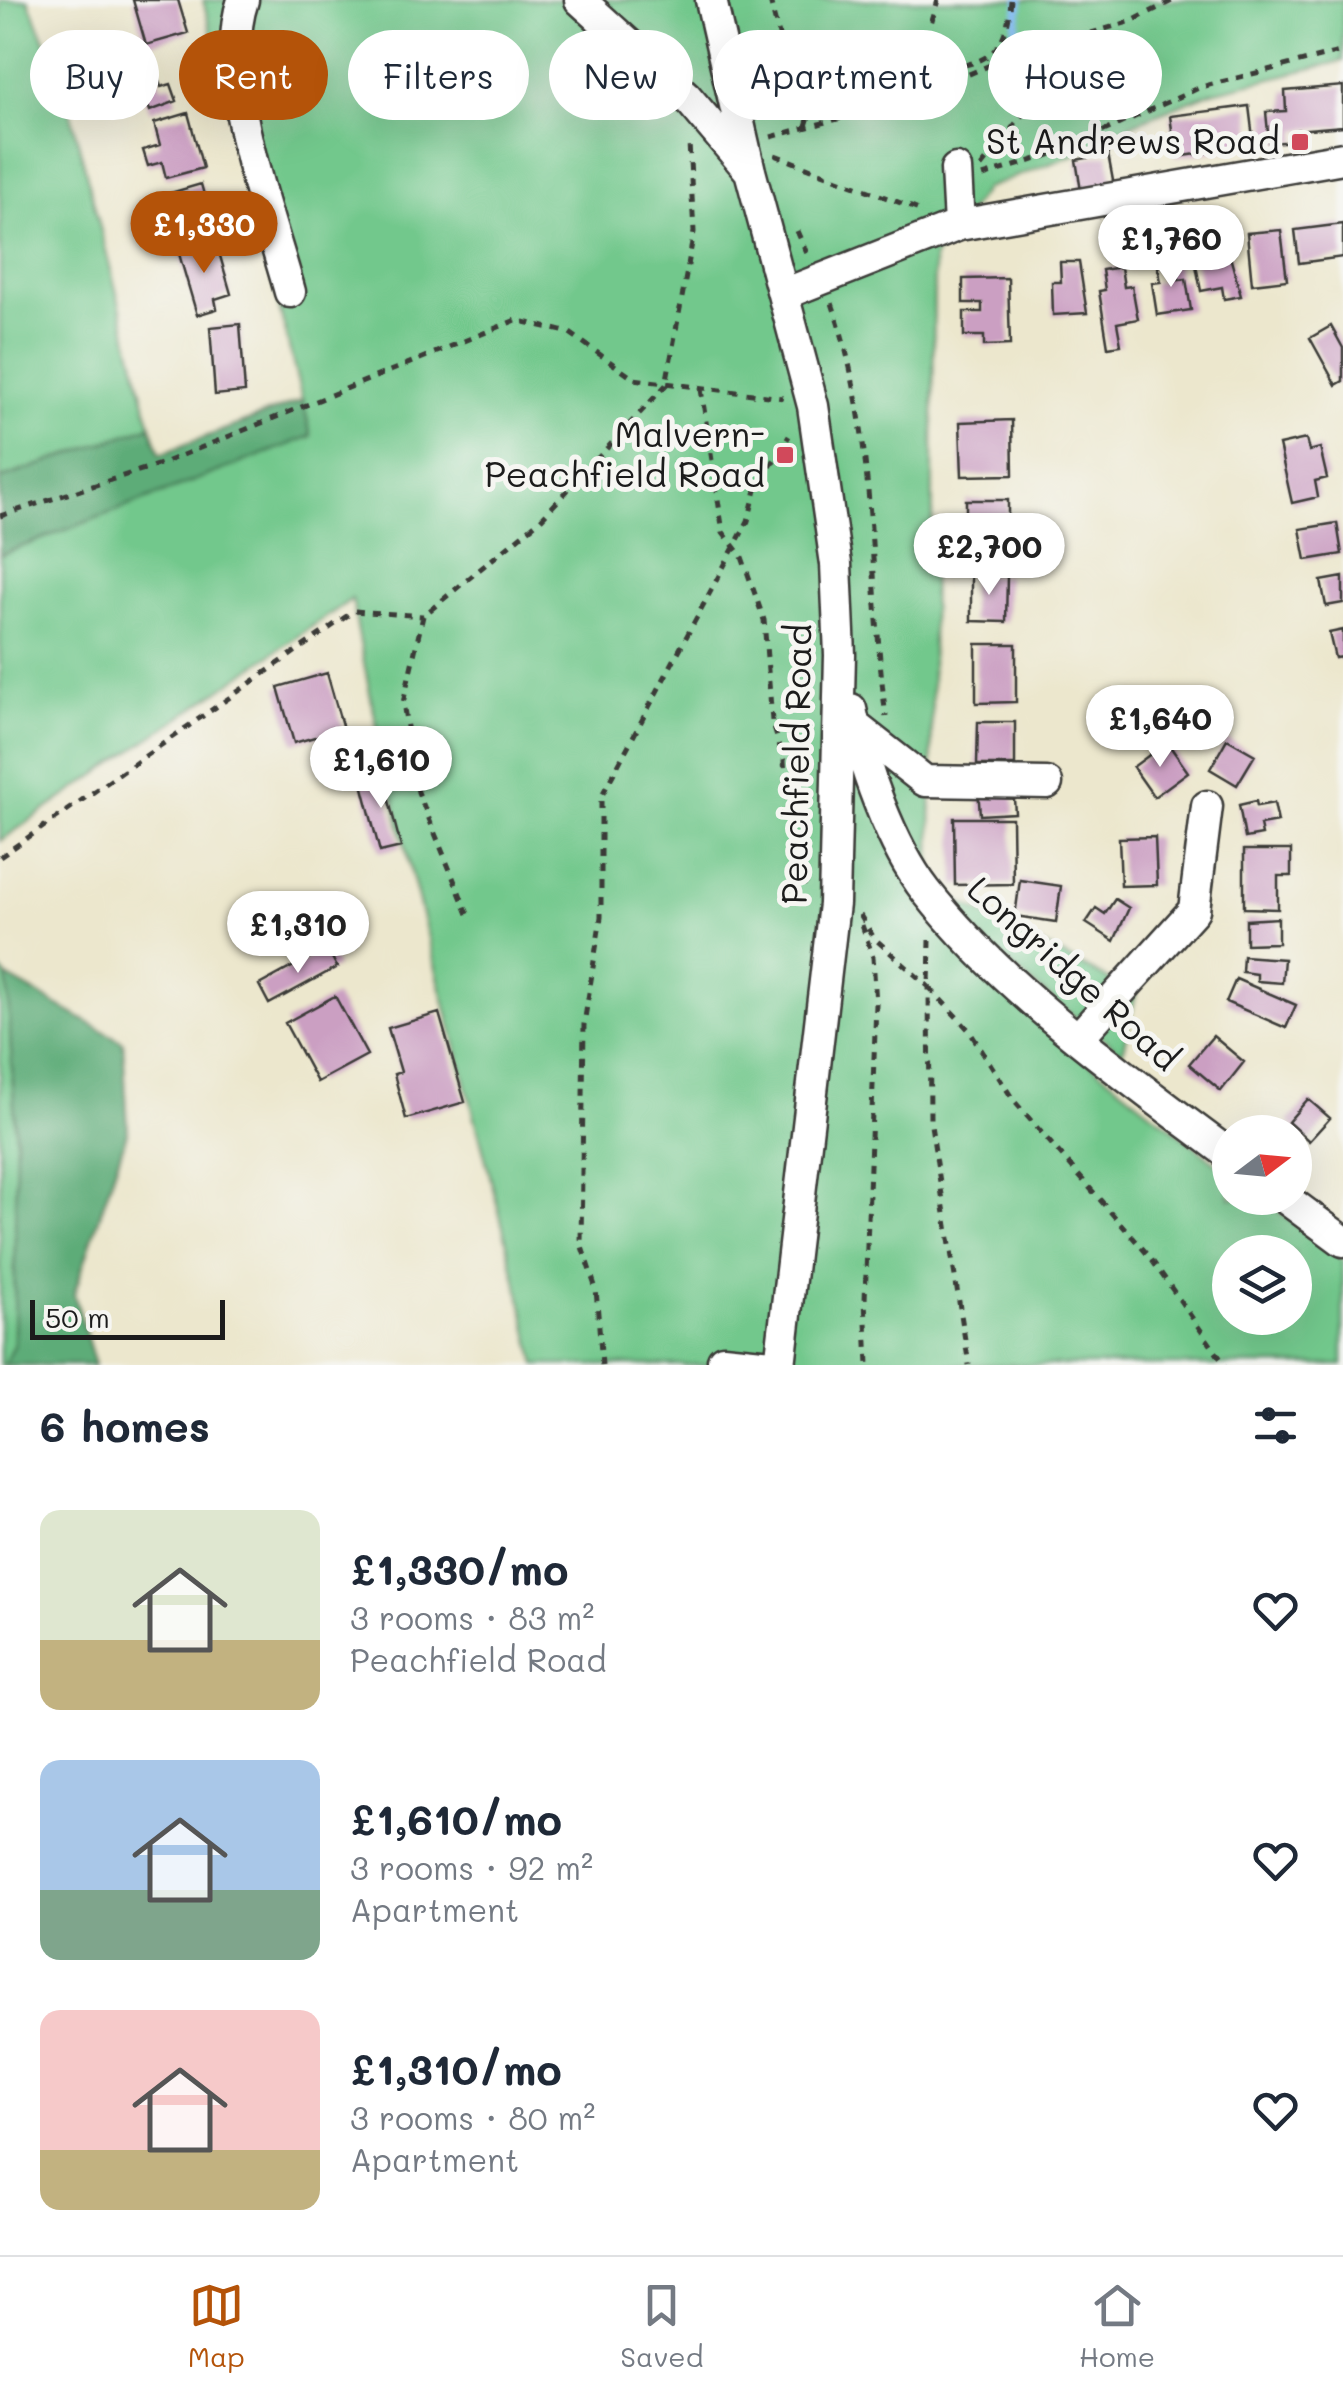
<!DOCTYPE html>
<meta charset="utf-8">
<style>
body{margin:0;font-family:Mali,sans-serif;background:#f6f6f7;color:#1f2937;height:100vh;display:flex;flex-direction:column;font-size:38px;white-space:nowrap}
*{box-sizing:border-box;margin:0}
p{font-size:32px;color:#747a83}
.icon{flex:none;width:55px;height:55px;fill:none;stroke:currentColor;stroke-width:2;stroke-linecap:round;stroke-linejoin:round}
.map{position:relative;height:1365px;overflow:hidden}
.side{display:flex;flex-direction:column;background:#fff;flex:1}
.side>*{flex:none}
.banner{position:absolute;left:30px;top:30px;width:1285px;height:90px;display:flex;gap:20px}
.needle{width:65px;rotate:74deg}
.fabs{position:absolute;left:1212px;top:1115px;display:grid;gap:20px}
.fabs a{display:grid;place-items:center;width:100px;height:100px;border-radius:50%;background:#fff;box-shadow:0 10px 40px #0002;font-size:50px}
.scale{position:absolute;left:30px;bottom:25px;width:195px;box-sizing:border-box;padding-left:10px;border:5px solid #1c1c1c;border-top:0;font-size:28px;line-height:35px;white-space:nowrap;color:#1c1c1c;-webkit-text-stroke:8px #f6f6f2;paint-order:stroke}
.price{position:absolute;translate:-50% -85px;padding:0 22px;border-radius:35px;background:#fff;color:#222;font-size:32px;line-height:65px;filter:drop-shadow(0 2px 5px #0008)}
.price::after{content:'';position:absolute;left:50%;top:60px;width:30px;height:22px;margin-left:-15px;background:inherit;clip-path:polygon(0 0,100% 0,50% 100%)}
.price.on{background:#b45309;color:#fff}
ul{padding:0;list-style:none}
li{display:flex;align-items:center;gap:30px;height:250px;padding:0 40px}
li span{display:grid;place-items:center;flex:none;width:280px;height:200px;border-radius:20px;color:#555}
li>.icon{margin-inline-start:auto}
span .icon{width:120px;height:120px;fill:#fffc;stroke-width:1}
li b{font-size:42px}
h2{display:flex;justify-content:space-between;align-items:center;height:120px;padding:0 40px;font-size:42px}
.tag{padding:0 35px;border-radius:45px;background:#fff;box-shadow:0 10px 40px #0002;font-size:35px;line-height:90px}
.tag.on{background:#b45309;color:#fff}
.dock{display:flex;justify-content:space-around;align-items:center;height:140px;border-top:2px solid #e0e1e3;background:#fff;font-size:28px;color:#747a83}
.dock a{display:grid;justify-items:center;gap:5px}
.dock .on{color:#b45309}
.map>svg:first-child{display:block}
</style>
<div class="map">
<svg width="1343" height="1365" viewBox="0 0 1343 1365">
<rect width="100%" height="100%" fill="#f6f6f2"/>
<filter id="ink" filterUnits="userSpaceOnUse"><feTurbulence type="fractalNoise" baseFrequency=".01" numOctaves="2"/><feDisplacementMap in="SourceGraphic" scale="20" xChannelSelector="R" yChannelSelector="G"/><feConvolveMatrix kernelMatrix="1 2 1 2 8 2 1 2 1" color-interpolation-filters="sRGB"/></filter>
<filter id="wash" filterUnits="userSpaceOnUse"><feTurbulence type="fractalNoise" baseFrequency=".0048" numOctaves="4" result="noise"/><feDisplacementMap in="SourceGraphic" scale="40" xChannelSelector="R" yChannelSelector="G"/><feGaussianBlur stdDeviation="2.25" result="paint"/><feColorMatrix in="noise" values="0 0 0 0 0 0 0 0 0 0 0 0 0 0 0 0 0 1.4 0 .05"/><feComposite in="paint" operator="in"/></filter>
<g filter="url(#wash)">
<rect width="100%" height="100%" fill="#ece7cd"/>
<!-- green -->
<path fill="#72c88c" stroke="#477254" stroke-width="2.5" fill-rule="evenodd" d="M0,0H28L63,83L151,426L0,479Z
M203,0H1343V61L1212,92L1134,123L1073,155L986,188L934,257L931,873L933,925L1057,1037L1230,1174V1198H1261L1343,1260V1365H536C479,1109 397,857 352,599L0,841V555L311,436ZM1230,1252H1295V1318H1230Z
M949,896L1136,994L1122,1053C1075,1015 975,948 949,896Z
M0,969L7,977L16,1141L14,1345L4,1365H0Z"/>
<!-- forest -->
<path fill="#5dac78" stroke="#3c644a" stroke-width="2.5" d="M303,400L311,436L0,555V479L151,426L160,454Z
M7,977L123,1042L128,1130L74,1294L95,1365H4L14,1345L16,1141Z"/>
<g fill="none" stroke-linecap="round" stroke-linejoin="round">
<!-- stream -->
<path stroke="#85bcf5" stroke-width="8" d="M1010,69L1020,0"/>
</g>
<g id="blocks">
<!-- building -->
<path fill="#cb9fc2" d="M133,0H178L188,33L146,45Z
M152,61L161,87L171,84L177,101L150,111L134,68Z
M1343,86V126L1297,130L1298,141L1269,143L1266,112L1286,111L1285,91Z
M1249,106L1254,146L1176,157L1170,116Z
M188,113L203,168L166,178L162,162L148,166L143,150L160,145L154,123Z
M1108,154L1114,186L1081,191L1076,160Z
M201,184L214,231L183,239L170,193Z
M1343,224V257L1299,263L1295,230Z
M1281,230L1287,280L1252,284L1247,233Z
M1219,236L1222,255L1229,253L1241,296L1224,299L1222,287L1201,291L1195,260L1205,258L1202,239Z
M200,241L204,253L218,249L231,294L215,299L217,309L197,315L177,247Z
M1176,258L1179,280L1186,279L1191,310L1157,315L1152,283L1161,282L1157,261Z
M1060,262H1079L1087,313L1053,315L1052,282H1061Z
M1121,267L1124,287L1132,286L1138,319L1117,323L1121,345L1108,347L1099,291L1105,290L1102,270Z
M1008,278L1010,345L984,346V336H964V312H982V303H963V279Z
M240,324L245,392L215,395L210,327Z
M1331,326L1343,348V381L1336,385L1310,338Z
M1012,420L1013,475L962,476L960,422Z
M1306,439L1309,451L1320,448L1327,478L1315,481L1318,497L1292,503L1279,445Z
M966,500H1008V548H966Z
M1337,523L1342,554L1306,560L1300,529Z
M971,575L1007,576L1006,622L971,621Z
M1343,577V603L1326,606L1321,581Z
M1343,630V657L1335,658L1329,633Z
M976,644H1016V702L976,703Z
M327,673L343,729L294,743L278,687Z
M978,722H1015V765H977Z
M1227,739L1255,755L1237,785L1210,769Z
M1167,742L1188,772L1154,797L1133,767Z
M381,770L401,847L380,852L360,776Z
M1013,785L1015,813L980,815L978,788Z
M1256,801L1257,806L1274,803L1278,822L1260,825L1262,835L1245,838L1239,805Z
M954,818H1012L1013,884L955,885Z
M1155,837L1157,885L1121,886L1119,838Z
M1244,850H1291V876H1278V909L1244,908Z
M1020,880L1061,886L1056,922L1015,916Z
M1115,899L1129,908L1114,941L1086,923L1096,908L1105,914Z
M1278,918V943L1246,944V920Z
M327,948L337,967L269,1004L259,985Z
M1243,956L1284,959L1282,983L1257,981V974L1242,972Z
M1236,979L1296,1005L1286,1028L1226,1002Z
M335,996L367,1055L317,1082L285,1023Z
M439,1013L465,1102L406,1119L394,1074L401,1072L388,1028Z
M1213,1036L1244,1062L1221,1091L1189,1064Z
M1308,1099L1330,1118L1309,1141L1288,1122Z"/>
</g>
</g>
<g filter="url(#ink)">
<use href="#blocks" fill-opacity="0" stroke="#3b3a37" stroke-width="2.5"/>
<g fill="none" stroke-linecap="round" stroke-linejoin="round">
<!-- minor casing -->
<g stroke="#3b3a37" stroke-width="35">
<path id="minor" d="M243,0C216,79 268,211 290,292
M580,0L686,96L748,169
M711,0L750,171L813,406L836,564L840,655L834,904L780,1365
M956,169L959,225
M784,294L959,225L1343,158
M851,709C862,764 891,846 926,891C1005,992 1128,1078 1230,1155
M855,726L925,781L1047,783
M1079,1037L1194,910L1207,806
M1285,1198L1343,1241
M723,1360L772,1365"/>
</g>
<!-- path -->
<path stroke="#3b3a37" stroke-width="5" stroke-dasharray="8 8" stroke-linecap="butt" d="M770,0C781,50 796,98 858,96C880,95 897,81 916,76C970,60 1005,73 1011,0
M909,98L938,0
M806,126L812,107L811,85
M771,137L908,100L1009,57L1132,21L1174,0
M775,155L919,210
M981,167L1086,35
M983,176L1053,154L1201,87L1343,51
M797,231L809,258
M832,303C878,439 868,577 886,717
M701,389L723,532L742,557L764,620L772,721L784,760L791,864L807,885
M0,516L163,463L516,320L570,333L634,379L783,398
M0,857L354,611L423,616
M468,914L418,792L403,703L423,616L540,520L666,385L694,232L689,143
M860,915L874,938L929,987L930,1119L969,1365
M862,925L873,957L876,1004L865,1300L868,1365
M930,940L929,987L968,1029L1014,1101L1149,1256L1225,1365
M602,1365L596,1289L581,1244L584,1024L601,917V797L748,521L756,490L789,436"/>
<!-- minor -->
<use href="#minor" stroke="#fff" stroke-width="30"/>
</g>
</g>
<!-- markers -->
<g fill="#d1495b" stroke="#f6f6f2" stroke-width="4">
<rect x="1290" y="132" width="20" height="20" rx="5"/>
<rect x="775" y="445" width="20" height="20" rx="5"/>
</g>
<g text-anchor="middle" stroke-width="10" stroke-linejoin="round" paint-order="stroke">
<!-- poi labels -->
<g font-size="35" fill="#1c1c1c" stroke="#f6f6f2" text-anchor="end">
<text x="1280" y="154">St Andrews Road</text>
<text x="765" y="447">Malvern-<tspan x="765" dy="40">Peachfield Road</tspan></text>
</g>
<!-- street labels -->
<g font-size="35" fill="#1c1c1c" stroke="#f6f6f2">
<text transform="translate(797 764) rotate(-89)" y="12">Peachfield Road</text>
<text transform="translate(1073 974) rotate(42)" y="12">Longridge Road</text>
</g>
</g>
</svg>
<div class="fabs">
<a><svg class="needle" viewBox="-14 -14 28 28"><path d="M0-13l5 13h-10z" fill="#e53935"/><path d="M0 13l5-13h-10z" fill="#747a83"/></svg></a>
<a><svg class="icon" aria-label="layers" viewBox="0 0 24 24"><path d="M12 4l9 5-9 5-9-5zM3 14l9 5 9-5"/></svg></a>
</div>
<div class="scale">50 m</div>
<b class="price on" style="left:204px;top:276px">£1,330</b>
<b class="price" style="left:1171px;top:290px">£1,760</b>
<b class="price" style="left:989px;top:598px">£2,700</b>
<b class="price" style="left:1160px;top:770px">£1,640</b>
<b class="price" style="left:381px;top:811px">£1,610</b>
<b class="price" style="left:298px;top:976px">£1,310</b>
<div class="banner">
<a class="tag">Buy</a>
<a class="tag on">Rent</a>
<a class="tag">Filters</a>
<a class="tag">New</a>
<a class="tag">Apartment</a>
<a class="tag">House</a>
</div>
</div>
<section class="side">
<h2>6 homes<svg class="icon" aria-label="filters" viewBox="0 0 24 24"><path d="M4 7h16M4 17h16"/><circle cx="9" cy="7" r="2"/><circle cx="15" cy="17" r="2"/></svg></h2>
<ul>
<li><span style="background:linear-gradient(#dfe7d0 65%,#c2b280 0)"><svg class="icon" aria-label="home" viewBox="0 0 24 24"><path d="M3 11l9-7 9 7M6 9v11h12V9"/></svg></span><div><b>£1,330/mo</b><p>3 rooms · 83 m²</p><p>Peachfield Road</p></div><svg class="icon" aria-label="heart" viewBox="0 0 24 24"><path d="M12 20l-8-8c-3-5 5-10 8-4 3-6 11-1 8 4z"/></svg></li>
<li><span style="background:linear-gradient(#a9c7e8 65%,#7fa58c 0)"><svg class="icon" aria-label="home" viewBox="0 0 24 24"><path d="M3 11l9-7 9 7M6 9v11h12V9"/></svg></span><div><b>£1,610/mo</b><p>3 rooms · 92 m²</p><p>Apartment</p></div><svg class="icon" aria-label="heart" viewBox="0 0 24 24"><path d="M12 20l-8-8c-3-5 5-10 8-4 3-6 11-1 8 4z"/></svg></li>
<li><span style="background:linear-gradient(#f6c9c9 70%,#c2b280 0)"><svg class="icon" aria-label="home" viewBox="0 0 24 24"><path d="M3 11l9-7 9 7M6 9v11h12V9"/></svg></span><div><b>£1,310/mo</b><p>3 rooms · 80 m²</p><p>Apartment</p></div><svg class="icon" aria-label="heart" viewBox="0 0 24 24"><path d="M12 20l-8-8c-3-5 5-10 8-4 3-6 11-1 8 4z"/></svg></li>
</ul>
</section>
<nav class="dock">
<a class="on"><svg class="icon" aria-label="map" viewBox="0 0 24 24"><path d="M3 6l6-2 6 2 6-2v14l-6 2-6-2-6 2zM9 4v14M15 6v14"/></svg>Map</a>
<a><svg class="icon" aria-label="saved" viewBox="0 0 24 24"><path d="M7 4h10v16l-5-4-5 4z"/></svg>Saved</a>
<a><svg class="icon" aria-label="home" viewBox="0 0 24 24"><path d="M3 11l9-7 9 7M6 9v11h12V9"/></svg>Home</a>
</nav>
